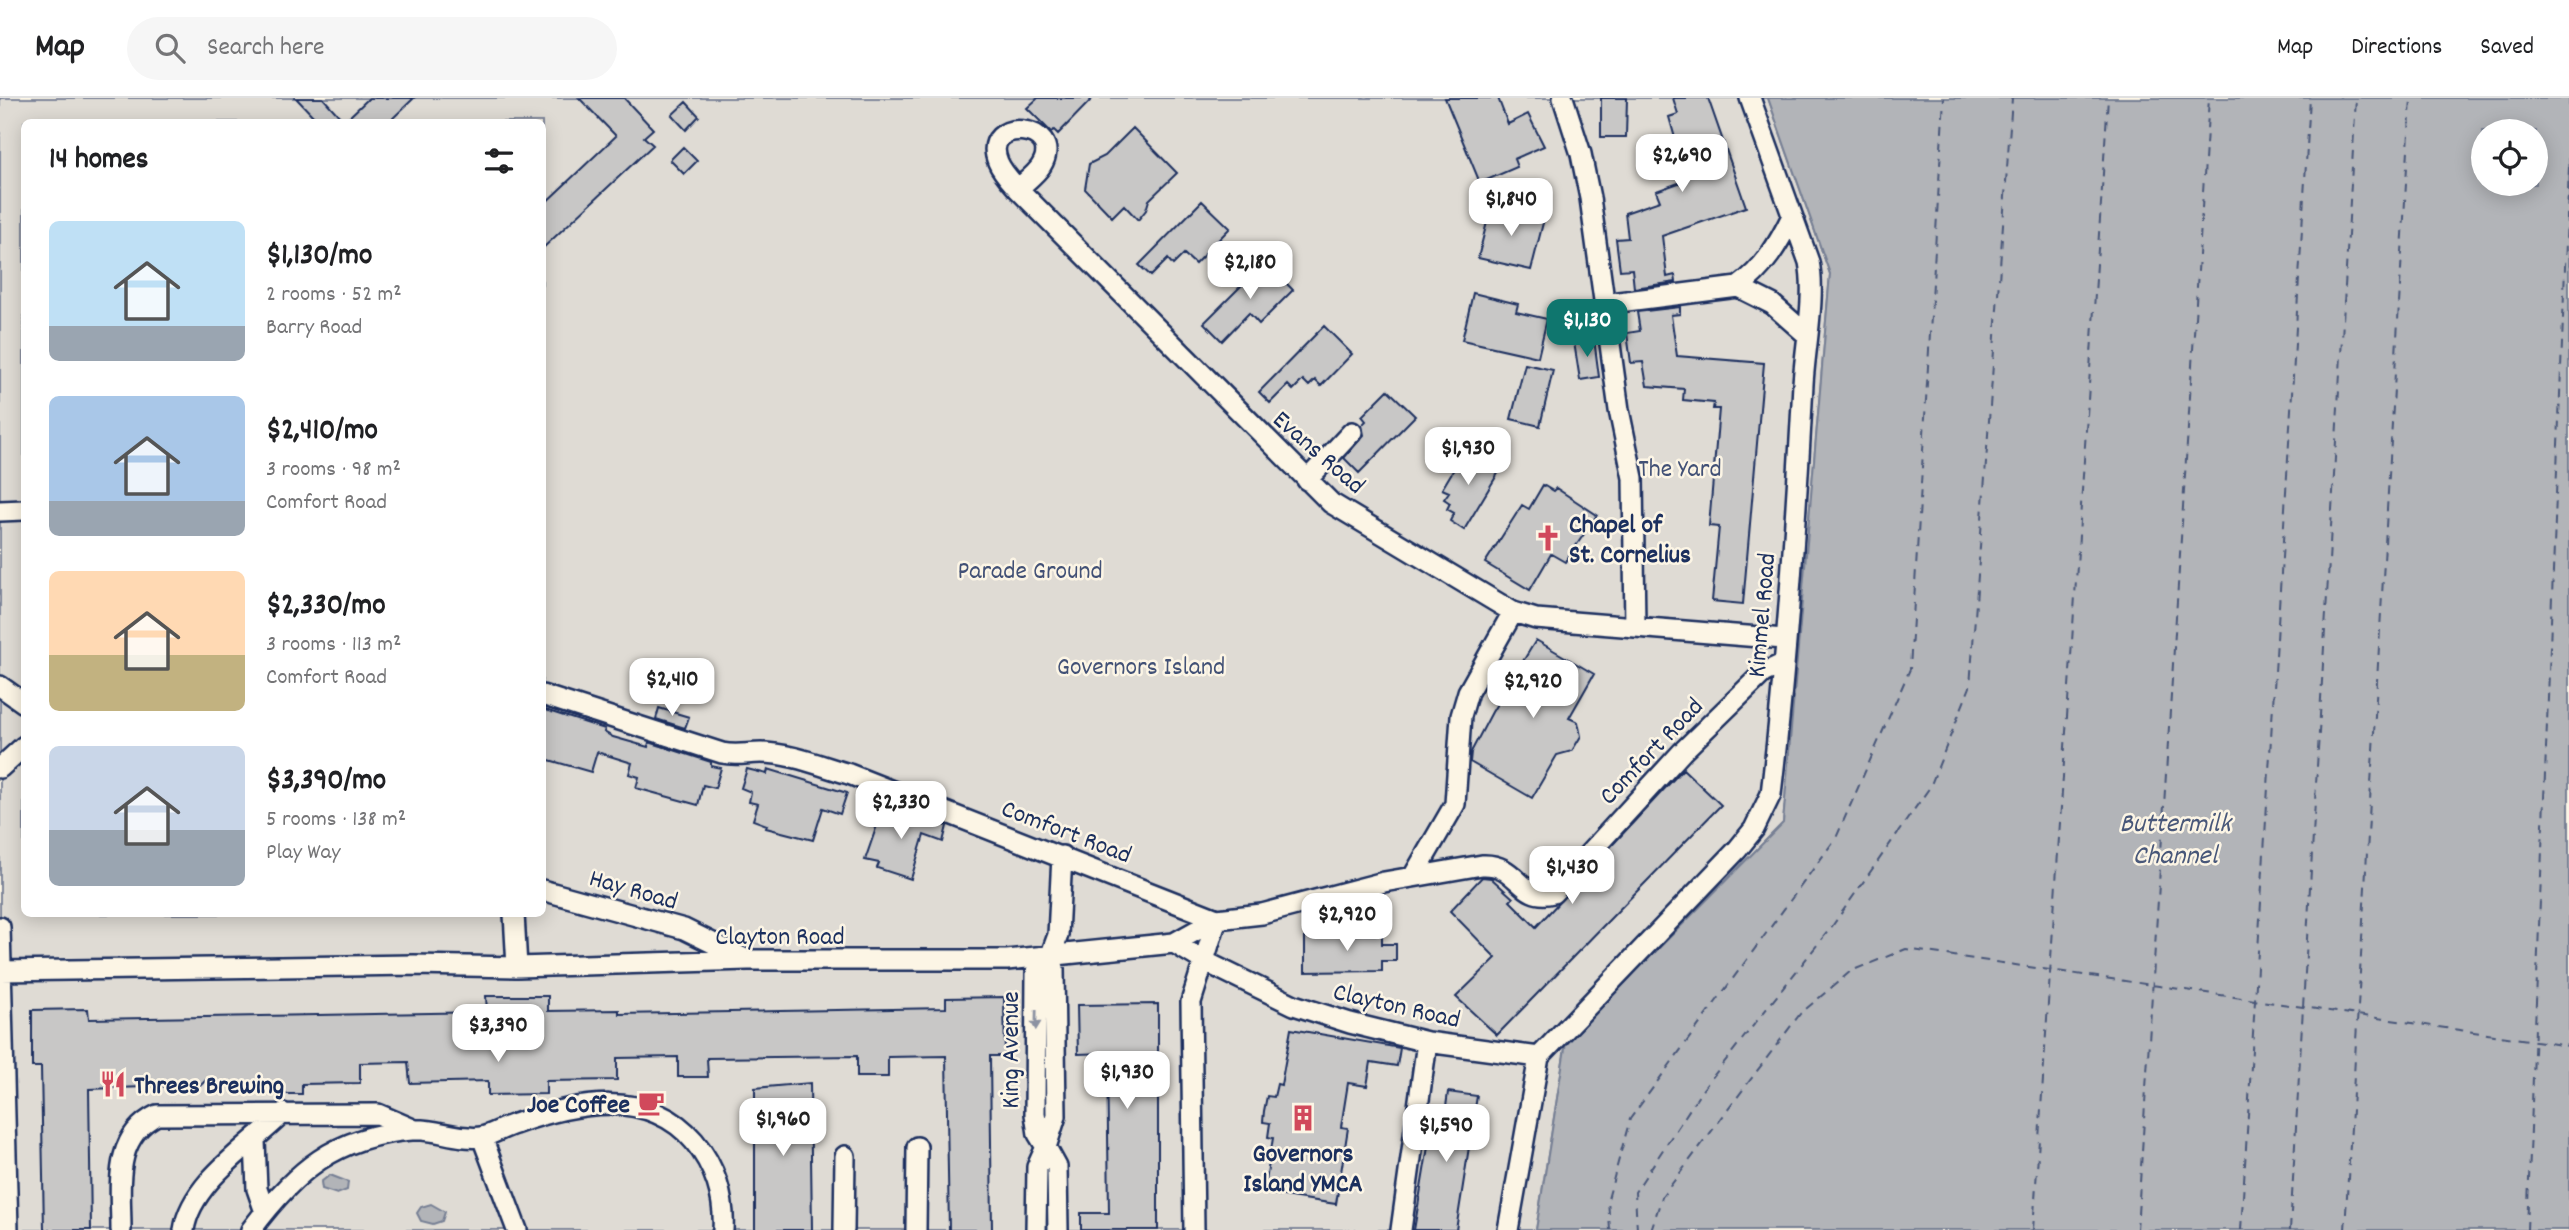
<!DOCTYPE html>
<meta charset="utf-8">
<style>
body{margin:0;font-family:Dekko,sans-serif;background:#f6f6f6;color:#202124;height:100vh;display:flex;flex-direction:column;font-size:26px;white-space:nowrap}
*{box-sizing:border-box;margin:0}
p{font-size:23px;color:#757577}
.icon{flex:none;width:38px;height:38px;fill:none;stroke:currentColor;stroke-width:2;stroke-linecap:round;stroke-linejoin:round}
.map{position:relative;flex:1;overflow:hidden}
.drawer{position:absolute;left:21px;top:21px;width:525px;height:798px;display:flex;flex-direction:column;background:#fff;border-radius:10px;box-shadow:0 4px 18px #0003}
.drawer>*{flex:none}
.controls{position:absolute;left:2471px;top:21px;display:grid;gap:14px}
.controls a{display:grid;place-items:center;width:77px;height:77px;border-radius:50%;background:#fff;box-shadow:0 4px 18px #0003;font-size:35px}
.price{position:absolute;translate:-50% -60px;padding:0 16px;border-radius:14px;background:#fff;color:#222;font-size:23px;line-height:46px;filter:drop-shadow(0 2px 4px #0008)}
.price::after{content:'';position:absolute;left:50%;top:42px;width:21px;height:16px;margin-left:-10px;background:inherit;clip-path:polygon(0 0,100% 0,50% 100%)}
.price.current{background:#0f766e;color:#fff}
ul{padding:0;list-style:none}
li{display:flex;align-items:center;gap:21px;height:175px;padding:0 28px}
li span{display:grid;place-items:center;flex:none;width:196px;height:140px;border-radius:10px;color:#555}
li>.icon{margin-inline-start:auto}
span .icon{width:84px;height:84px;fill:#fffc;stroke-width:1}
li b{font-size:30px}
h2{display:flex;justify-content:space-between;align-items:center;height:84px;padding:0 28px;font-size:30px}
header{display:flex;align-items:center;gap:42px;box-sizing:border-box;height:98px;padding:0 35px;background:#fff;border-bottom:2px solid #e0e0e0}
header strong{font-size:33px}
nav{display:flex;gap:38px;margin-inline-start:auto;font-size:24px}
.search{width:490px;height:63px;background:#f6f6f6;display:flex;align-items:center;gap:18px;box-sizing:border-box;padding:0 24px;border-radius:38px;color:#757577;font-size:26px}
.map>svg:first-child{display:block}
</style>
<header>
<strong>Map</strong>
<div class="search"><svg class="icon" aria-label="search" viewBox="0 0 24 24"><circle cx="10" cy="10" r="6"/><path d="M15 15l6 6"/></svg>Search here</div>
<nav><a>Map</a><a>Directions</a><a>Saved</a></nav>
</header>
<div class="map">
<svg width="2569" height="1132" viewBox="0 0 2569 1132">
<rect width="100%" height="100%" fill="#fcf5e5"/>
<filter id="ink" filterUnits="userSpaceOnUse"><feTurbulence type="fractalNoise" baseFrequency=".0143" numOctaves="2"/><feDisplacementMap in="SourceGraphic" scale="14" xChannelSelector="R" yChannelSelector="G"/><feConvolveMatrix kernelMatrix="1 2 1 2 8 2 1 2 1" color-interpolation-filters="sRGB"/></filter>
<g filter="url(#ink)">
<!-- green -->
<path fill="#dfdbd4" stroke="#7d8599" stroke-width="2" fill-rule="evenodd" d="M0,0H1768L1830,176L1783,725L1566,944L1536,1132H0ZM24,24H542V816H24Z"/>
<!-- water -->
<path fill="#b2b4b8" stroke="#767f94" stroke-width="2" fill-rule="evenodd" d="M1768,0H2569V1132H1536L1566,944L1783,725L1830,176ZM2483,33H2536V86H2483Z
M330,1077L348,1084L347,1092L337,1096L322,1091L321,1084Z
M431,1106L445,1114L442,1123L433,1126L421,1123L417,1115L421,1109Z"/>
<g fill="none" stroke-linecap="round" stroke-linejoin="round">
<!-- ferry -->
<path stroke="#485779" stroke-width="2" stroke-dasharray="9 7" stroke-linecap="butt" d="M1610,1132L1608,1101L1630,1021L1836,740L1910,571L1944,0
M1637,1132L1635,1094L1703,991L1833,827L1930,689L1970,589L2012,0
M1651,1132L1662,1099L1800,916L1851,873L1906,851L2569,948
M2033,1132L2108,0
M2137,1132L2209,0
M2241,1132L2310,0
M2290,1132L2356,0
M2345,1132L2411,0
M2527,1132L2569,68"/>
</g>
<!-- building -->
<path fill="#c8c7c6" stroke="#1b2f5e" stroke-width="2" d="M296,0H323L342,21L314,19Z
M369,0H414L389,24L347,21Z
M579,0H624L653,31L644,39L653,47L542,151V108L616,38Z
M1038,0H1093L1058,36L1054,32L1051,34L1027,10Z
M1445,0H1498L1508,26L1528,16L1544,48L1514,61L1517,69L1480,85Z
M1601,0H1627L1626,39H1601Z
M1673,0H1708L1746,109L1662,138L1667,179L1675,177L1676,184L1634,190L1632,171L1620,172L1616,141L1628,140L1625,115L1660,103L1656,93L1687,82L1669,19L1678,16Z
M686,4L699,18L686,32L672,17Z
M1133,30L1177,75L1149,102L1146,112L1138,122L1124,107L1112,119L1085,91L1089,66L1105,58Z
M683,49L697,63L684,76L670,62Z
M1202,103L1230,130L1195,166L1184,156L1173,167L1168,161L1151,178L1139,167Z
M1491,108L1544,121L1531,172L1478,160Z
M1265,164L1293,192L1259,226L1249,215L1222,243L1204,225Z
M1473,195L1518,206L1516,214L1547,221L1538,259L1462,242Z
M1680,209V216L1671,217L1677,258L1764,265L1743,506L1712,503L1719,429L1709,428L1719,311H1713L1714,305L1683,302L1684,291L1647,288L1643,264L1631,265L1627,235L1640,233L1637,214Z
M1324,228L1352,256L1321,288L1315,282L1309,288L1303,282L1293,292L1288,287L1270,305L1259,294Z
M1594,241L1599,279L1580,282L1574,244Z
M1525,266L1553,272L1540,328L1511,321Z
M1388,292L1415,318L1359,375L1344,360L1364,337L1362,327L1366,323L1362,318Z
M1466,351L1500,372L1464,432L1450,423L1454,415L1447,411L1450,405L1444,401L1449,394L1442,391Z
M1543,387L1553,393L1556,390L1597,417L1565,464L1551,456L1530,492L1485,465L1522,407L1529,411Z
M1536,542L1594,576L1569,620L1578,624L1581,638L1572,653L1557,657L1532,700L1470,664L1471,654L1492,614Z
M659,610L689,619L685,630L656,621Z
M542,611L605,631L604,634L613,639L648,649L649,644L711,664V668L721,670L715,690L703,687L698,707L636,690L639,679L629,676L632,665L597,654L591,674L542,660Z
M747,671L767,676L768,671L847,695L840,716L823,710L813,742L766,730L767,727L753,722L758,706L749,704L751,694L741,690Z
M1683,671L1721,707L1497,937L1456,899L1496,860L1450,813L1482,779L1491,780L1513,800L1510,803L1536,829Z
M883,710L902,715L903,711L947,728L943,744L924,737L911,781L877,770L879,765L865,762Z
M1382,836V846H1396V863H1382V873L1305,874V837Z
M486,898H548V913L619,912V916L946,910V900L1004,899L1005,958H990L992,1132H949L946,958L888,959V979H857V958L707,960L708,979H678V959L617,960V982L546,983V996L488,997V983L410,985L408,964L360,965V985L302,986V996H282V985L227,986L221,993L207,981L201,987L89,991L91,1132H44L41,969H32V912L88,911L89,921L487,914Z
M1158,906V1132H1081V1115H1109L1107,955L1078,956L1077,907Z
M1291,931L1400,950L1397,968L1371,964L1367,988L1348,985L1341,1029L1348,1030L1336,1106L1264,1095L1273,1040L1268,1039L1270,1025L1263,1024L1264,1013L1267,998L1274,999L1277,986L1281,987Z
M810,985L812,1132H755V990Z
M1448,994L1477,998L1456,1132H1414L1435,1007L1446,1009Z"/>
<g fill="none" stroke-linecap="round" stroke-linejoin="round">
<!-- street casing -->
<g stroke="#1b2f5e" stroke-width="24">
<path id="street" d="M1563,0L1581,56L1590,100L1619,312L1633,380L1635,529
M1018,91C1025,84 1036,76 1041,68C1067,26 979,17 998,64C1002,74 1011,83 1018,91L1331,405L1513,514L1536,521L1784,541
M1738,189C1764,171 1779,145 1792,118
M1603,206L1738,189L1772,206L1806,236
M1307,382L1352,334
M0,413L24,412
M0,588L24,605
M542,597L722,655C736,658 747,655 761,655C790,655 821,668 849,676L1217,821L1262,816L1384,784L1482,767C1519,765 1519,804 1553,795L1682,654L1763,575L1782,566
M0,670L24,648
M1414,777L1455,706L1461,618L1468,594L1513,514
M542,792L684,831L743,860
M514,816L517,869
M0,829L8,1132
M1174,845L1217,821L1191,904L1194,1132
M1050,859L1054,870L1056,1018L1046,1049L1057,1069L1058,1132
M0,873L414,867L517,869L748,862H1007L1174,845L1204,863L1294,907L1350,925L1427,944L1539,959
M1539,959L1737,752L1754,731L1771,696C1787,560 1796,422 1803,286C1805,249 1816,198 1809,164L1750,0
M482,1039L517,1132
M255,1043L257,1091L265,1114
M121,1132C121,1089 112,1039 157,1017L378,1016L415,1032
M184,1132C191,1084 250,1048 283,1015
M251,1132C295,1073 335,1038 412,1032C435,1030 457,1042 481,1039C492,1037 504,1029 515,1026C574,1005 648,989 694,1043C715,1068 725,1100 723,1132
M844,1132L845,1058
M916,1132L917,1049
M1036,1132L1037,1069L1046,1049L1038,1036L1035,1016L1036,875L1050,859L1058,837L1062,758
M1401,1132L1427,944
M1508,1132L1539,959"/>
</g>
<!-- street -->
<use href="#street" stroke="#fcf5e5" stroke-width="19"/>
</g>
<!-- one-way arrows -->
<defs><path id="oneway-solid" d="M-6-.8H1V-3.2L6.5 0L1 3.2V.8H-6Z" transform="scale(1.75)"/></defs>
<use fill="#8c92a2" href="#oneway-solid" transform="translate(1036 922) rotate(91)"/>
</g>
<!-- icons -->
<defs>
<g id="church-bare" transform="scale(2.1)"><path d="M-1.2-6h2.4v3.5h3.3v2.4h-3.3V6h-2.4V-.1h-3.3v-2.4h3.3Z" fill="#d1495b" stroke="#fcf5e5" stroke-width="2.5" paint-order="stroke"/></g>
<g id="restaurant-bare" transform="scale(2.1)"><path d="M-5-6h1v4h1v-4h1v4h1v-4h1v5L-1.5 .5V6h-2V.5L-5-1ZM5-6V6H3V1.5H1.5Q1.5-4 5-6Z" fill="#d1495b" stroke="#fcf5e5" stroke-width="2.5" paint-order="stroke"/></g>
<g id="cafe-bare" transform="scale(2.1)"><path d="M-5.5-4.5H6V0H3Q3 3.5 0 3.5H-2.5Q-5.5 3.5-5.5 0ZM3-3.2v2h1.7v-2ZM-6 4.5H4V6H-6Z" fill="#d1495b" stroke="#fcf5e5" stroke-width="2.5" paint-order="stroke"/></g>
<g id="building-bare" transform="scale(2.1)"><path d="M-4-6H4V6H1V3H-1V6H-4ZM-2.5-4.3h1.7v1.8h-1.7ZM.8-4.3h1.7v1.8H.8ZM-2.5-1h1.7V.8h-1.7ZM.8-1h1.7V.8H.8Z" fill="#d1495b" stroke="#fcf5e5" stroke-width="2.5" paint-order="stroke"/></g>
</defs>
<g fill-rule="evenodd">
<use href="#church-bare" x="1548" y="440"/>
<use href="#restaurant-bare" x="113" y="986"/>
<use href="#cafe-bare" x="651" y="1005"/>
<use href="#building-bare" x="1303" y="1020"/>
</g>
<g text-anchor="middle" stroke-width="5" stroke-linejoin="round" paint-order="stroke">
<!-- street labels -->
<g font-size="26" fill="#1b2f5e" stroke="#fcf5e5">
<text transform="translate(1320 353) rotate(41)" y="9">Evans Road</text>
<text transform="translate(1760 517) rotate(-85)" y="9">Kimmel Road</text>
<text transform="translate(1650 652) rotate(-46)" y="9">Comfort Road</text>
<text transform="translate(1067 732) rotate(21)" y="9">Comfort Road</text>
<text transform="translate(634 790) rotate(16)" y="9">Hay Road</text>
<text x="780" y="846">Clayton Road</text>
<text transform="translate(1397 906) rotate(13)" y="9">Clayton Road</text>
<text transform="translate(1009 952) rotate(-90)" y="9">King Avenue</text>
</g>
<!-- park labels -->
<g font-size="26" fill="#425176" stroke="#fcf5e5">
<text x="1680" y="378">The Yard</text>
<text x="1030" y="480">Parade Ground</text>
<text x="1141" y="576">Governors Island</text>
</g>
<!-- poi labels -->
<g font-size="26" font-weight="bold" fill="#1b2f5e" stroke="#fcf5e5" text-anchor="start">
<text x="1569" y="434">Chapel of<tspan x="1569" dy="30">St. Cornelius</tspan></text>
<text x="134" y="995">Threes Brewing</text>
<text x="630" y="1014" text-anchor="end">Joe Coffee</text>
<text x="1303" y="1063" text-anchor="middle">Governors<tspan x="1303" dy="30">Island YMCA</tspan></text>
</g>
<!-- water labels -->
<g font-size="28" font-style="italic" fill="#485779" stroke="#fcf5e5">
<text x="2175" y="733">Buttermilk<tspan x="2175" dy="32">Channel</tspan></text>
</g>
</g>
</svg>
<div class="controls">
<a><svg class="icon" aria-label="locate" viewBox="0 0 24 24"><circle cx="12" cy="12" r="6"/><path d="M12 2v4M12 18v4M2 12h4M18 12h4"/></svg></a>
</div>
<b class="price" style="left:1682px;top:96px">$2,690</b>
<b class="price" style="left:1511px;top:140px">$1,840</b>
<b class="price" style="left:1250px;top:203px">$2,180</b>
<b class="price current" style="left:1587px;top:261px">$1,130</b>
<b class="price" style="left:1468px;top:389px">$1,930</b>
<b class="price" style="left:672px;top:620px">$2,410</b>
<b class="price" style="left:1533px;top:622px">$2,920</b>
<b class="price" style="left:901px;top:743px">$2,330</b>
<b class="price" style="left:1572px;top:808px">$1,430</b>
<b class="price" style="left:1347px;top:855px">$2,920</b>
<b class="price" style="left:498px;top:966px">$3,390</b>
<b class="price" style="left:1127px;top:1013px">$1,930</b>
<b class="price" style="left:783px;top:1060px">$1,960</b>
<b class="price" style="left:1446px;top:1066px">$1,590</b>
<section class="drawer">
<h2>14 homes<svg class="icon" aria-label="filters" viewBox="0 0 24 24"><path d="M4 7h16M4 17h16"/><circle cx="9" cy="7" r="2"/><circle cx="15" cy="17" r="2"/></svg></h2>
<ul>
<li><span style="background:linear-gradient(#bfe0f5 75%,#9aa5b1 0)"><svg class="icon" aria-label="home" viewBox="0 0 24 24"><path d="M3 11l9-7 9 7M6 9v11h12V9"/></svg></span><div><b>$1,130/mo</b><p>2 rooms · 52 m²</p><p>Barry Road</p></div></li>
<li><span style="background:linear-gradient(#a9c7e8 75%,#9aa5b1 0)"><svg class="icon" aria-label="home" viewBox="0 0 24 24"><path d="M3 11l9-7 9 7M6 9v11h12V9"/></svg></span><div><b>$2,410/mo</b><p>3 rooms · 98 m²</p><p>Comfort Road</p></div></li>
<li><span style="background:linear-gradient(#ffd9b3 60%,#c2b280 0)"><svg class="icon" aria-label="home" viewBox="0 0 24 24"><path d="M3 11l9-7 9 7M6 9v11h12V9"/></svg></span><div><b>$2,330/mo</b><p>3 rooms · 113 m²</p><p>Comfort Road</p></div></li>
<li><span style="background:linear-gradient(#c9d6e8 60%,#9aa5b1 0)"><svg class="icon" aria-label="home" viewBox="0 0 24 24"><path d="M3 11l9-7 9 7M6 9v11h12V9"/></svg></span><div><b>$3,390/mo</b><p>5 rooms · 138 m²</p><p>Play Way</p></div></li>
</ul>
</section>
</div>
